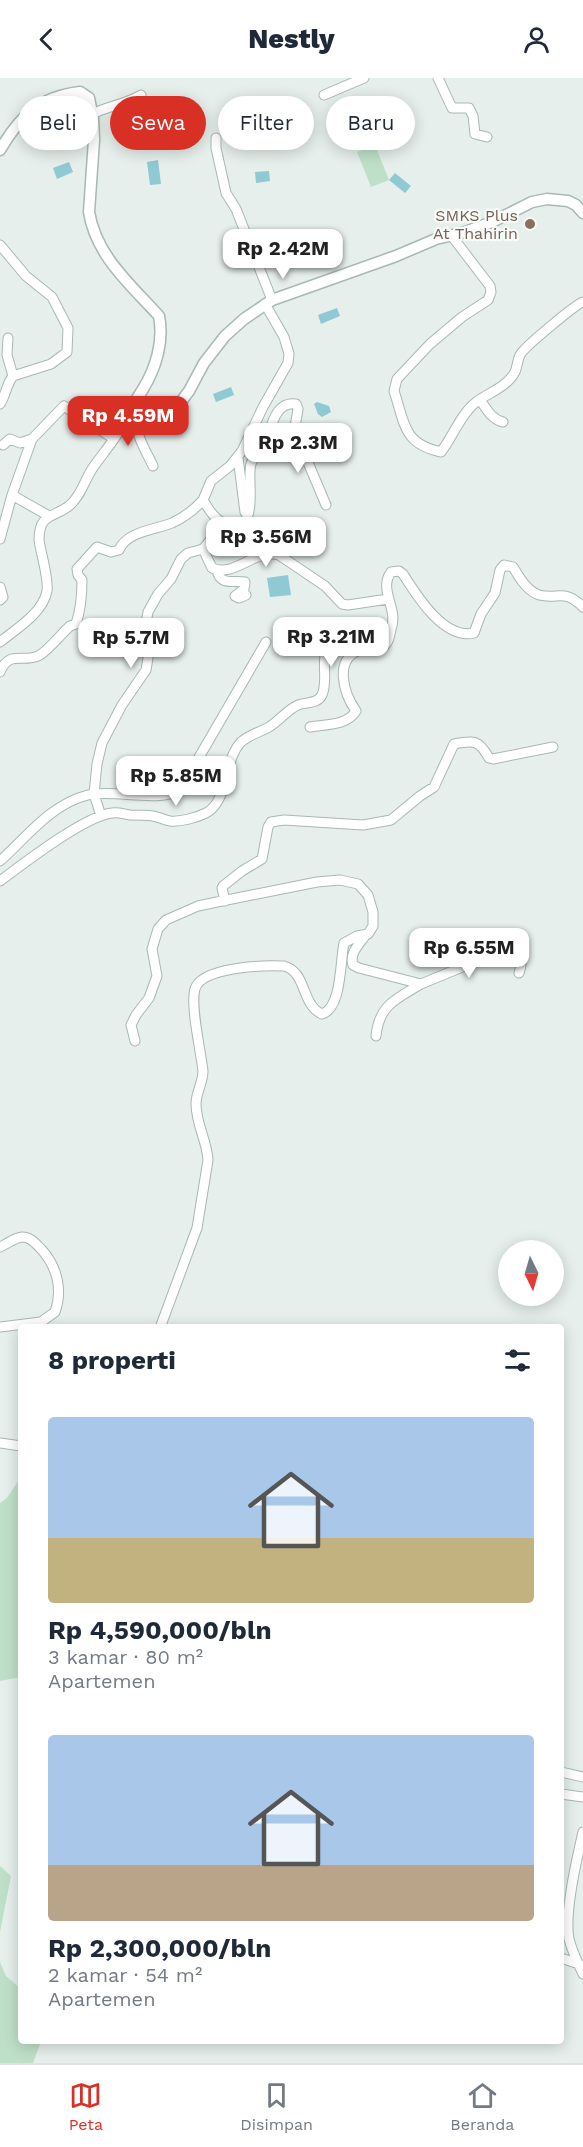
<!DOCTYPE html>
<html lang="id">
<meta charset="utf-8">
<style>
body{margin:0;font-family:"Work Sans",sans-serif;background:#f2f2f3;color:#1f2937;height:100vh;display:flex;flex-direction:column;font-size:22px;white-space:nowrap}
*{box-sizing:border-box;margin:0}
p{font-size:20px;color:#747a83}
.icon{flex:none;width:33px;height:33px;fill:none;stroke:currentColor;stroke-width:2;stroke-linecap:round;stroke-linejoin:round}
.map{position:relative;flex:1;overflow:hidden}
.sheet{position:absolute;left:18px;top:1246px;width:546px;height:720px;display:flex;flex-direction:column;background:#fff;border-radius:6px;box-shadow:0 3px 15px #0003}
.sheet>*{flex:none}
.top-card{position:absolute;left:18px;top:18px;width:548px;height:54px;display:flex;gap:12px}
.needle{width:39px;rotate:175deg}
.tools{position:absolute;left:498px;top:1162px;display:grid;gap:12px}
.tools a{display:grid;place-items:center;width:66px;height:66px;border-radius:50%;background:#fff;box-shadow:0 3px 15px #0003;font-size:30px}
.price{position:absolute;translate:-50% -51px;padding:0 14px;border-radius:12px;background:#fff;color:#222;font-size:20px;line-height:39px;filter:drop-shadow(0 2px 3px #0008)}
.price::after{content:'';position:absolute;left:50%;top:36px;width:18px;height:14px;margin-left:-9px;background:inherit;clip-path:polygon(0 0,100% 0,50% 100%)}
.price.active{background:#d93025;color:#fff}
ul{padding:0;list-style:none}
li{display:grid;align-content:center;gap:12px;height:318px;padding:0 30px}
li span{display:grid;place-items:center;height:186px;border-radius:6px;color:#555}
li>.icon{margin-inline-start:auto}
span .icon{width:108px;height:108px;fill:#fffc;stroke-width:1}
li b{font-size:26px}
h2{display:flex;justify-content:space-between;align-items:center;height:72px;padding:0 30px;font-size:26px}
.tag{padding:0 21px;border-radius:27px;background:#fff;box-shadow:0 3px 15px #0003;font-size:21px;line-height:54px}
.tag.active{background:#d93025;color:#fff}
header{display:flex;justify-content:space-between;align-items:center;height:78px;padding:0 30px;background:#fff;font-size:27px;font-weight:800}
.menu{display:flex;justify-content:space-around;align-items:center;height:84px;border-top:2px solid #e0e1e3;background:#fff;font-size:16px;color:#747a83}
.menu a{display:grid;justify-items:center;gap:3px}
.menu .active{color:#d93025}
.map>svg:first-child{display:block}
</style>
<header><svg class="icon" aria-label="back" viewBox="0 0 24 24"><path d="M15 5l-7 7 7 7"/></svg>Nestly<svg class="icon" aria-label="person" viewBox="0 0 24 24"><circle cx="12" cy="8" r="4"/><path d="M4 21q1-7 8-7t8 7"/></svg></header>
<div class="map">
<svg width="583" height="1985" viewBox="0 0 583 1985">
<rect width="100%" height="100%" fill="#e6efeb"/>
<!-- green -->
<path fill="#bfe0c8" d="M375,67L389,102L371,109L357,74Z
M21,1399V1599L0,1603V1425L7,1420Z
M0,1788L11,1798L0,1854Z
M0,1884L6,1898L21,1911V1964H41L33,1985H0Z"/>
<!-- water -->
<path fill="#8ec9d4" d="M158,82L161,106L150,107L147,84Z
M69,84L73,94L57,101L53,90Z
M269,93L270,103L256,105L255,94Z
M395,95L411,108L405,115L389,102Z
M337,230L340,238L321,246L318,237Z
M231,309L234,317L216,324L213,316Z
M317,324L329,328L331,334L322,339L318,336L314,326Z
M288,497L291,517L270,519L267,500Z"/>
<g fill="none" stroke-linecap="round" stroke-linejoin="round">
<!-- minor casing -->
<g stroke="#a8b8b2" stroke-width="11">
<path id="minor" d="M438,0L452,30H469L473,38L475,56L487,59
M324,17L364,0
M92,36C109,28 126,26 141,17
M216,60V70L226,115L236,131L272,222
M451,157L490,208L491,214L488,222L462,239L430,266L397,301L394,313C405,346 403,366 441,374C452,360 461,336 475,325C486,316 500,312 509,302C519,292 515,288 520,277C523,270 576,226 583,224
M0,167L26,198L52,219L68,250L67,274L51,286L13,298
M265,226L284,259L289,276L288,285L263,329L242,373L230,388L211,403L203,422C209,432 217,445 229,447C261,453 246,402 251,386C253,378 261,374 264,367C271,353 274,322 296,326L298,331L295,349L296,356L326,427
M480,322C487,331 491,341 503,344
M0,326C6,317 6,307 13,298L7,277L8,260
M136,341C136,358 146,373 153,388
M3,367L10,361L20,365L32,361L64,328L114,361L130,337
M238,380L245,434
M12,417L49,438
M224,445L203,471L212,490C235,500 255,470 279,477L325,508L342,526L348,527L388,521
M0,461L12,417L32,361
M217,492C220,508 232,502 245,504L244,511L235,518L239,520L246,517
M0,509L3,519L0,522
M0,564C16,551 43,535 47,513C49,501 41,476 39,462C39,434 55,440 70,427C80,419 85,402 92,391C99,381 107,371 114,361
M0,594C9,572 22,585 38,578C47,574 62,555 70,548L76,546C81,531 82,518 82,502L78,497L77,491L97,469L111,474L119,472C127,453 155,452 172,445C185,439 194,432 203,422
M310,649C325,646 347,648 356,633C344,616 333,581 360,572C368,570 378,572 384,568C389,564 390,557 391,551
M101,738L94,716L97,686L102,665L122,627L146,592L149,574L145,550L148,534L158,516L171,501L181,481L188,475L203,471
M0,783C27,759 51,726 88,717C113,711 159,725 180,712L266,564
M0,803C24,785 85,738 112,735C118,734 124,736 130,737C138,737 145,737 153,738C159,739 164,742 170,743C180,744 196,740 206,735C229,723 223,683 241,664C249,657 260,654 269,649C279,643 287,632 298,627C306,624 318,626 322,617C330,599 316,576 335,561C354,547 374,561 391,551C399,531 378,512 391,494L399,493L403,496C417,518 444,562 474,555L481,536L495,515L500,492L504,487L513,489C519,499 527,513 539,517C558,522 564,510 583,529
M225,823L222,810L223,808L242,793L262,781L268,749L271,744L284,742L363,747L391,742L420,718L434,709L454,666C474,662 479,662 489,680L493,681L553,669
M365,858C359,866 349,876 353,887L359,890L421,906C396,921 379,927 376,958
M421,906L506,871C521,872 524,881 519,895
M135,963L131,947L136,937L149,920L157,898L152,871L158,851L166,842L198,828L217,824L317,804L340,802L358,806L368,817L373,834V848L368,856L357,858L344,865C340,883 342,930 322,936C301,927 307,894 284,888C264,887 201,889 195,911C190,927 201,974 203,993C203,1005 196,1014 196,1026C196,1046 207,1063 208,1082L197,1150L160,1250
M0,1169C7,1166 14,1160 22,1159C31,1159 36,1166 42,1172C57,1189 63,1212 55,1234L41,1244L0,1249
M0,1365L21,1368
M561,1694L583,1699
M561,1716L583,1719
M583,1754C577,1780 564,1835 569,1861C572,1873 578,1885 583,1896
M561,1880L579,1886"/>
</g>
<!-- tertiary casing -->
<g stroke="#a8b8b2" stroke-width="13">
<path id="tertiary" d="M0,72C20,38 39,19 80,14L89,20L93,40L94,62L89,134C96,178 131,207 159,238C164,263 156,290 143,311C137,321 132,326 130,337L141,342L168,333L180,325L189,313L204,285L225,258L244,241L272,222L396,178L436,161L465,154L492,144L532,124L547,121L568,123L576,127L583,135"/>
</g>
<!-- minor -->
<use href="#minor" stroke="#fff" stroke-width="9"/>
<!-- tertiary -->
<use href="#tertiary" stroke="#fff" stroke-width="10"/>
</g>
<!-- markers -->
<circle fill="#8d6e63" stroke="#f7fbf9" stroke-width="2" cx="530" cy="146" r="6"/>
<g text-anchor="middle" stroke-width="4.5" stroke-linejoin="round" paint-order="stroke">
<!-- education labels -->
<g font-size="16" fill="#785e54" stroke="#f7fbf9" text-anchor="end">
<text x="518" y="143">SMKS Plus<tspan x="518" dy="18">At Thahirin</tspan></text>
</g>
</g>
</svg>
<div class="tools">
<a><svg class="needle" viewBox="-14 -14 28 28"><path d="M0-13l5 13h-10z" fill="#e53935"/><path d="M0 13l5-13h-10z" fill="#747a83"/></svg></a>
</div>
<b class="price" style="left:283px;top:202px">Rp 2.42M</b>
<b class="price active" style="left:128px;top:369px">Rp 4.59M</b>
<b class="price" style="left:298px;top:396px">Rp 2.3M</b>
<b class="price" style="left:266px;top:490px">Rp 3.56M</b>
<b class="price" style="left:331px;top:590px">Rp 3.21M</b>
<b class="price" style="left:131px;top:591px">Rp 5.7M</b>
<b class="price" style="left:176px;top:729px">Rp 5.85M</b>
<b class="price" style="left:469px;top:901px">Rp 6.55M</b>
<div class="top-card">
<a class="tag">Beli</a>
<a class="tag active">Sewa</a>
<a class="tag">Filter</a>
<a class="tag">Baru</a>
</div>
<section class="sheet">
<h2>8 properti<svg class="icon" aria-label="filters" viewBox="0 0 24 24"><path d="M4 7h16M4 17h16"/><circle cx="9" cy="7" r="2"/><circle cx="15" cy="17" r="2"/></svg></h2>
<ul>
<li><span style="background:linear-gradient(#a9c7e8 65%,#c2b280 0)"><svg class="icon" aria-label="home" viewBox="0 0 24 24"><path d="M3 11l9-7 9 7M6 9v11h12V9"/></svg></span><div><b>Rp 4,590,000/bln</b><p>3 kamar · 80 m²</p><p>Apartemen</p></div></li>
<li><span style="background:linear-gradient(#a9c7e8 70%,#b9a48a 0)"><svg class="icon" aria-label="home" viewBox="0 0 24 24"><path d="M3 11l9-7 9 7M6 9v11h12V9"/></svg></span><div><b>Rp 2,300,000/bln</b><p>2 kamar · 54 m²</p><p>Apartemen</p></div></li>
</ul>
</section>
</div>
<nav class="menu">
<a class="active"><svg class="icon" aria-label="map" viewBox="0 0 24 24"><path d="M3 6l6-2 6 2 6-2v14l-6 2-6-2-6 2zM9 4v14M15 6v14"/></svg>Peta</a>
<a><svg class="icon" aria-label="saved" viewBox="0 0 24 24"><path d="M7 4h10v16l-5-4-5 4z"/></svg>Disimpan</a>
<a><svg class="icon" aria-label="home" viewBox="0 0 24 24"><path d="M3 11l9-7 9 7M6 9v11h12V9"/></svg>Beranda</a>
</nav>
